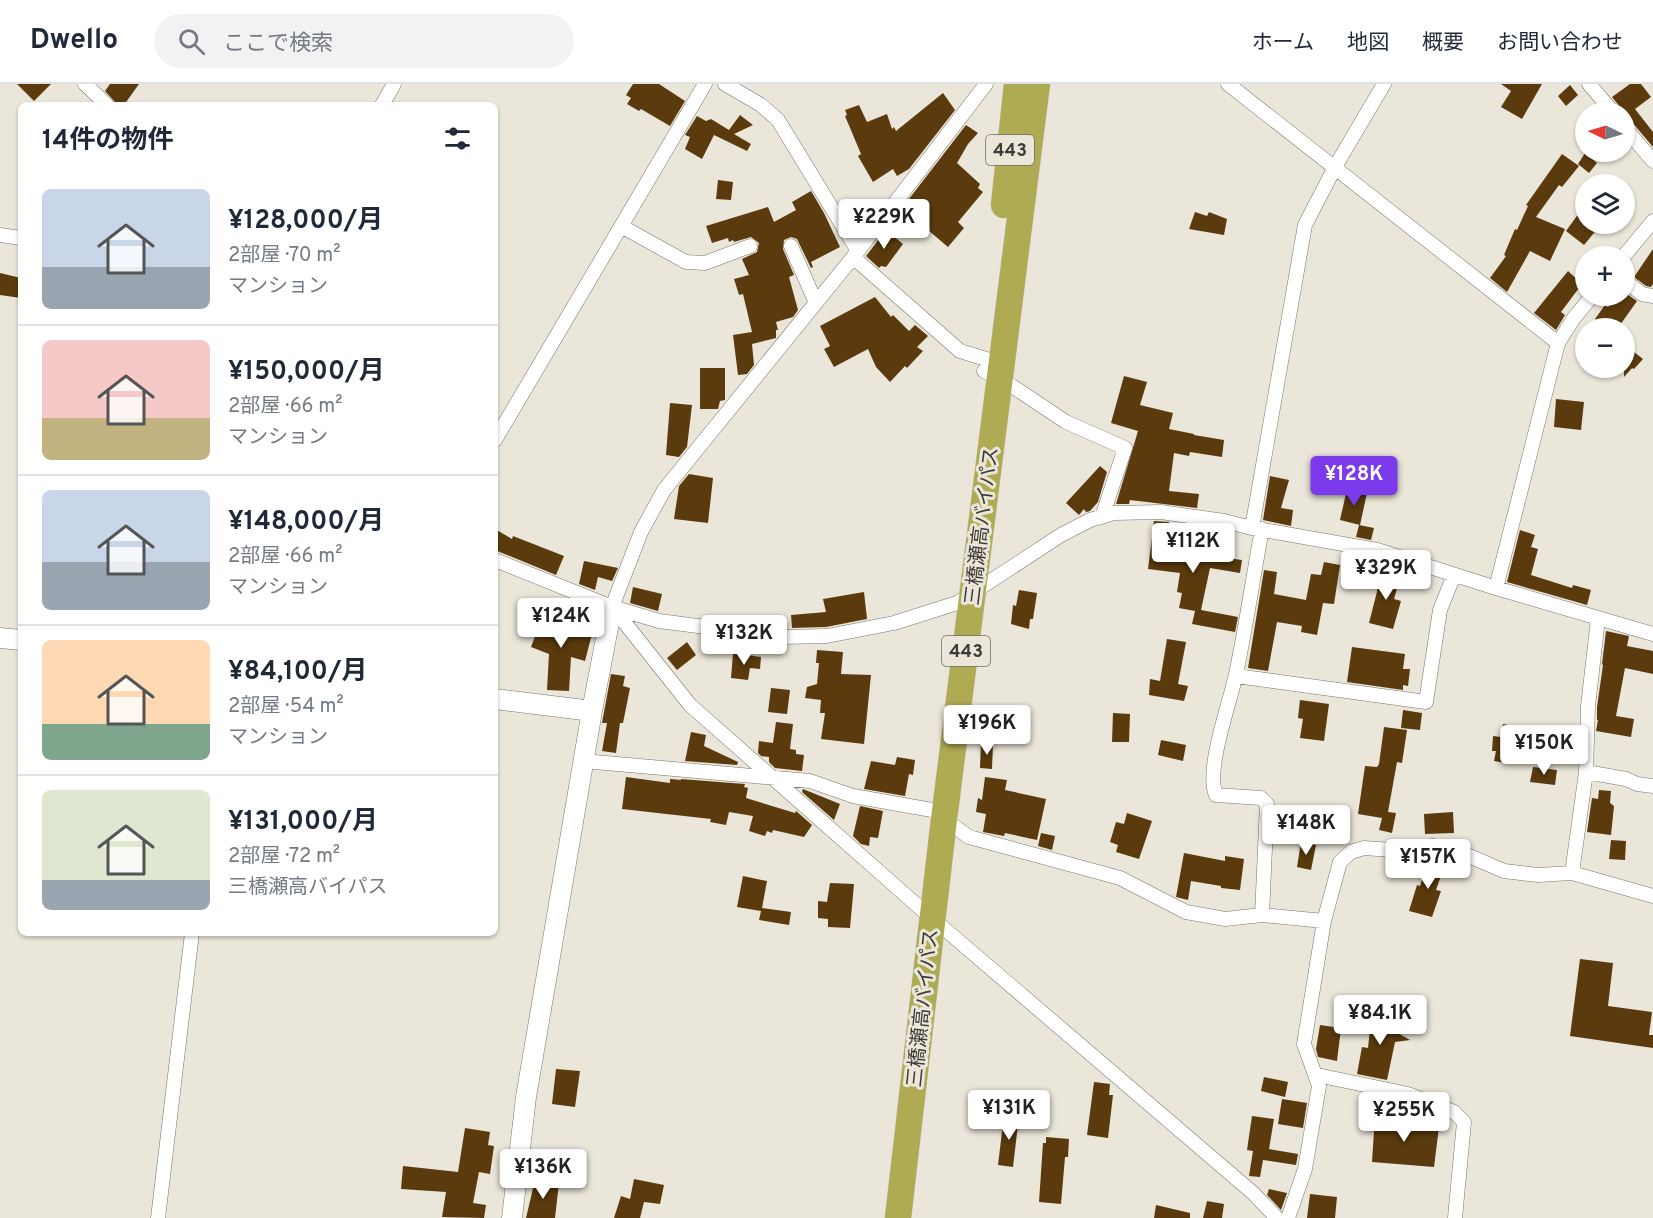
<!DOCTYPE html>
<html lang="ja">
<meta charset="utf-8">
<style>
body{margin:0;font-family:Overpass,"Noto Sans JP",sans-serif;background:#f2f2f3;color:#1f2937;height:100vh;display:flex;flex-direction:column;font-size:22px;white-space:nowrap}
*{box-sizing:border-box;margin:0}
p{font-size:20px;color:#747a83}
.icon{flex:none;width:33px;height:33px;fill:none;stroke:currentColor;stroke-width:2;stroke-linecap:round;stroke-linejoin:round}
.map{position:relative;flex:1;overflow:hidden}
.panel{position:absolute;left:18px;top:18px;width:480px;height:834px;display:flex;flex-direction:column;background:#fff;border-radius:9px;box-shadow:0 2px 4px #0004}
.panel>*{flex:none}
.needle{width:39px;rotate:275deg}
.fabs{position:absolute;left:1575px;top:18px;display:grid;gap:12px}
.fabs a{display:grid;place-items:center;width:60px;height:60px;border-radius:50%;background:#fff;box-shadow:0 2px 4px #0004;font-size:30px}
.price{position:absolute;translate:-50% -51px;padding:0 14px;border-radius:6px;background:#fff;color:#222;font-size:20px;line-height:39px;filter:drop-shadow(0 2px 3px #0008)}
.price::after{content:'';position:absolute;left:50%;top:36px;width:18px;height:14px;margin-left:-9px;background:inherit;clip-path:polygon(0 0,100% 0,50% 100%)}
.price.current{background:#7c3aed;color:#fff}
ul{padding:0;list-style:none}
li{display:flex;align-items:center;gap:18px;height:150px;padding:0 24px}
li+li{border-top:2px solid #e0e1e3}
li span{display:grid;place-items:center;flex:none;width:168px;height:120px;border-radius:9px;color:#555}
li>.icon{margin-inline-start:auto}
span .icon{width:72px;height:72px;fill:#fffc;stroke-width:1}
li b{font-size:26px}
h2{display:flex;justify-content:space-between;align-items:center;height:72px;padding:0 24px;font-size:26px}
header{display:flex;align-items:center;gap:36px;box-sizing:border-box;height:84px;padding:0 30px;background:#fff;border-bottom:2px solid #e0e1e3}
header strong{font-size:28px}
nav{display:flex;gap:33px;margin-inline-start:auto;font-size:21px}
.search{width:420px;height:54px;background:#f2f2f3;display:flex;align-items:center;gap:15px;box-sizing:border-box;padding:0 21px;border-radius:33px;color:#747a83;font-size:22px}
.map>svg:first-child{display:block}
</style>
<header>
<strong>Dwello</strong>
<div class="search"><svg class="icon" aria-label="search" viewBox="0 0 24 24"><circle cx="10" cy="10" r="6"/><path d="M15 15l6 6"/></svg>ここで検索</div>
<nav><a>ホーム</a><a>地図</a><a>概要</a><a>お問い合わせ</a></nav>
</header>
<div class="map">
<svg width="1653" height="1134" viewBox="0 0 1653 1134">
<rect width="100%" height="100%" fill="#ebe6da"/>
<!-- building -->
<path fill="#5b3b0d" d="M17,0H51L34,17Z
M110,0H139L124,21L115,18L105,7Z
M633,0H659L685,17L670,42L641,25L639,27L627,20L631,14L626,11Z
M1501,0H1542L1522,35L1501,23L1511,7Z
M1630,0H1641L1651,13L1635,25L1653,48V63L1631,37L1624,34V28H1622L1620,23L1612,13Z
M1570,1L1578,11L1566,22L1558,12Z
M943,9L955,26L909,85L897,92L893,85L873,98L858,72L861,70L845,32L847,31L845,26L859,21L867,38L887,30L892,45L894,43L896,47Z
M740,31L753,41L734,50L751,60L747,67L714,51L702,75L685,65L690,53L685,51L697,32L706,37L711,35L729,46Z
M966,41L978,49L968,60L957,79L980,100L978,104L983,108L958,138L964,144L948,163L902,124Z
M1585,69L1597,79L1589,89L1578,80Z
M1562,70L1579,82L1562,103L1559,101L1536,133L1565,145L1550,177L1530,167L1507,208L1490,194L1506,172L1504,171L1515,145L1517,146L1528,122L1526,121Z
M718,96L733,98L731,116L716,115Z
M811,107L824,129L840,163L811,178L813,183L811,184L797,155L791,153L784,156L783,165L794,191L789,193L798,226L793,233L776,238L778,246H776V254L752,260L754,281L747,290L738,291L733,251L752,248L743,210L739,211L734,195L749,191L742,175L757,168L759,159L751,153L734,158L733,156L729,158L728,154L712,159L706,142L768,123L774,138L796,126L792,118Z
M873,115L878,126L868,140L859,123Z
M1195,128L1207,132L1209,128L1227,135L1224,151L1189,145Z
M1579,129L1586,134V140H1593L1598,144L1584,161L1566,147Z
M886,146L903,160L886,183L881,182L879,184L866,172Z
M1653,165V200L1651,203L1646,202L1634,193Z
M1568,187L1582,200L1561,228L1565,231L1556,246L1534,229Z
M0,189L21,194V214L0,211Z
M1624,208L1637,217L1618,244H1592L1597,237L1595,235L1605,221L1608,223L1615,212H1624Z
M875,213L891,233L893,231L909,247L915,241L928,252L917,263L923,267L907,284L905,282L890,298L876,283L868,265L834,283L824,265L830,262L820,242Z
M1624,260L1643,275L1634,285L1632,284L1624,293Z
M700,284H725V316L720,317L718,325H700Z
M1124,292L1147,298L1140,321L1173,329L1169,345L1194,350V351L1224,356L1222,373L1190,368L1189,372L1174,369L1169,407L1199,410L1197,424L1130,416L1129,420H1116L1138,347L1111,339Z
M1556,315L1584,318L1581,346L1554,343Z
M670,319L692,321L687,363L679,373L666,371Z
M1100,382L1107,388L1098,418L1090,427L1086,428L1084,425L1079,431L1066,419Z
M689,390L713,394L708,439L674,435L679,402Z
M1270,392L1289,396L1281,424L1293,426L1291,442L1263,436Z
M1347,405L1367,409L1360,441L1340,436Z
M1154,437L1169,438L1166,461L1193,464L1194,461L1203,463L1204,455L1224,459L1221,473L1242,476L1240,489L1210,484L1201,526L1238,533L1235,548L1192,540L1195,527L1179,524L1182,509L1177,508L1180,489L1148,485Z
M1359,441L1374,444L1371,456L1356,453Z
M495,445L512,455L513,452L564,472L556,491L495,466Z
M1520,446L1535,451L1531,463L1538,465L1531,491L1572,504L1573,501L1591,506L1587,521L1507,498Z
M584,477L618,484L612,497L598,493L595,506L579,500Z
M1324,478L1340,481L1334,520L1323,519L1317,551L1301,548L1302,542L1277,538L1268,587L1248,584L1264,486L1277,488L1274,510L1306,516L1311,490L1321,491Z
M1383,484L1401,490L1394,515L1401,517L1393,545L1369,539Z
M633,503L662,510L658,527L630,519Z
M1019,506L1037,509L1033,535H1030L1029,545L1011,540L1013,521L1016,522Z
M864,508L867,535L826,543L792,544L791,531L826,528L823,515Z
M544,529L564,536L563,538L593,546L585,577L571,573L569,607L547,606L549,570L531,563Z
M1606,547L1629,552L1627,562L1653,567V590L1625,584L1616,632L1634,635L1631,653L1596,647L1598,636H1597V623L1603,581L1602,580Z
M1167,555L1186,558L1178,600L1188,602L1184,617L1149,611L1150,595L1160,597Z
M687,558L696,571L677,586L667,574Z
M1352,563L1405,570L1403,585H1410L1408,602L1403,601V606L1347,598Z
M817,566L843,568L841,590L871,591L864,660L821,655L825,629H820L821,616L805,614L807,603L817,600L819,579H816Z
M733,569L761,573L760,585L750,584L748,596L731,594Z
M611,590L625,592L623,602L630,604L623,639H620L616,669L602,667L607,639H602Z
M771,604L790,606L787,630L768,628Z
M1300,616L1329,620L1324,657L1300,654L1303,635L1298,634Z
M1403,626L1422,629L1420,646L1401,644Z
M1113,629L1130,630L1129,658H1112Z
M776,638L793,640L790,665L796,666V670L804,671L802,687L775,684L769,678V673L761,672L758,669L759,657L773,659Z
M1503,640L1518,643L1511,680L1494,677L1496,667H1492L1493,652L1501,653Z
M1384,643L1407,646L1402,679L1397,678L1388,728L1396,729L1392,749L1379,746L1382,734L1358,730L1365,682L1377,683L1379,680Z
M691,648L706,651L704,662L738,678L737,681L685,677Z
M1161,656L1186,661L1183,677L1158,671Z
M981,658L993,659L992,685L980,684Z
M897,673L915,676L913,691L909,690L905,712L864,705L871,677L895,681Z
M1533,683L1557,686L1555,701L1530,698Z
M626,693L670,699V695L681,696V695L745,700L744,703L748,704L746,714L795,729L796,727L812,741L804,753L773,746L772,749L767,747L765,752L749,747L753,732L729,728L726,741L710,738L711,735L622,725Z
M985,693L1007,696L1005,706L1046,715L1037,756L1005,749L1004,752L983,748L986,730L976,728L978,714L982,716Z
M803,705L840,720L834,736L802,708Z
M1599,706L1611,707L1610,719L1614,722L1611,751L1587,748L1592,714L1598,715Z
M860,722L883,727L878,754L870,753L869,762L861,760L853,752Z
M1453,728L1454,749L1425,750L1424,730Z
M1127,729L1152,737L1139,775L1116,768L1118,761L1110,758L1116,738L1124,740Z
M1041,749L1055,752L1052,766L1038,762Z
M1611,756L1626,757L1625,776L1609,775Z
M1301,758L1316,761L1311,786L1297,783Z
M1184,769L1225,777V772L1244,775L1240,806L1221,804V802L1191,797L1188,816L1176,813Z
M1429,776L1445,780L1436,806L1441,807L1432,833L1409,827L1417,801L1420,802Z
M743,792L767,797L762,824L791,828L789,841L759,836L761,827L737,823Z
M830,799L854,800L850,844L828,843V835L818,834V817L827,818Z
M1580,875L1613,879L1608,922L1652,928L1649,951H1653V964L1570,952Z
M1372,927L1398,929L1396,948L1410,956L1395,958L1387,996L1357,990L1362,963L1368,964Z
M1320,941L1341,944L1337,977L1318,973L1316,965Z
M556,985L580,987L575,1023L552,1020Z
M1264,993L1288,998L1285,1013L1261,1007Z
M1094,998L1110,1000L1109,1011H1113L1108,1054L1087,1051Z
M1282,1015L1307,1019L1303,1044L1278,1040Z
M1004,1031L1019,1032L1013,1083L998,1081Z
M1375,1031L1392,1032L1391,1038L1439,1043L1434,1083L1372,1078Z
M1252,1032L1274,1035L1269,1065L1298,1070L1296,1081L1263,1076L1260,1093L1249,1092L1253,1067L1247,1066Z
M465,1044L490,1048L488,1061L494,1062L490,1090L479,1088L473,1119L486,1121L484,1134L442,1133L446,1108L401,1105L403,1082L458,1088Z
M1046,1053L1069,1055L1068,1073H1065L1061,1120L1039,1118L1043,1059H1046Z
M634,1095L664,1101L660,1120L644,1118L640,1134H614L621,1112L630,1115Z
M535,1096L559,1099L555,1134H526Z
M1269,1105L1287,1109L1281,1126L1267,1111Z
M1310,1110L1337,1113L1335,1134H1307Z
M1207,1117L1224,1120L1222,1134H1203Z
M1156,1121L1190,1129V1134H1154Z"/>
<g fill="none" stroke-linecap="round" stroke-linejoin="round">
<!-- street casing -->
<g stroke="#79756a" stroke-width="15">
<path id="street" d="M85,0L107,21
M725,0L761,21L778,36L858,167
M1228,0L1558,259
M1589,0L1613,28
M382,21L394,0
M1624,43L1653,77
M621,142L686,178L705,179L750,162
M0,151L21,154
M791,162L816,219
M1624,172L1653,137
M853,173L960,267L986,275
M1624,196L1642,210L1653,212
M984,287L1012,302L1066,338L1125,364L1102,433
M495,356L705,0
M1252,444L1305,141L1335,83L1384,0
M495,476L612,523L659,537L783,553L827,552L894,539L957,519L1061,451L1090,436L1114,429L1161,428L1224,437L1252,444L1377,466L1496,504L1653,550
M1496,504L1558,259L1574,234L1592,212
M612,523L641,448L664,406L858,167L986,0
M613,524L690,621L919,823L1253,1109L1277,1134
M1236,592L1426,618L1440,526L1454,491
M583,677L810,697L853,712L932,726L969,753L1120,794L1186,828L1225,835L1262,831L1324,837
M1586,688L1626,695L1637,700L1653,702
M1572,789L1586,688L1588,622L1598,535
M1262,831L1267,720L1261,714L1216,711C1205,686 1230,619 1236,590C1246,542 1253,494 1262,445
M1317,991L1408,1010L1454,1028L1464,1038L1455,1134
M158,1134L192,849
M1288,1134L1305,1085L1319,1002L1304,960L1324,837L1340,778L1351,768L1364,764L1405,767L1432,762L1453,765L1504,787L1538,791L1572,789L1653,812"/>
</g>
<!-- secondary casing -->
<g stroke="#79756a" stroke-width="21">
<path id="secondary" d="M0,554L21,556
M495,615L592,627
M512,1134L526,1013L592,627L612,523"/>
</g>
<!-- highway casing -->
<g stroke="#c9c8c7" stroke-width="27">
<path id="highway" d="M1004,121L1017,0
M898,1134L944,735L1037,0"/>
</g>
<!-- street -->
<use href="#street" stroke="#fff" stroke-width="14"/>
<!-- secondary -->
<use href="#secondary" stroke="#fff" stroke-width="20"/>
<!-- highway -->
<use href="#highway" stroke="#afab53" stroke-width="26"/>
</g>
<g text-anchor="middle" stroke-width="6" stroke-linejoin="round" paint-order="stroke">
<!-- shield labels -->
<g fill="#ebe6da" stroke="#716e67" stroke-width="1.5">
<rect x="986" y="51" width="48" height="30" rx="4.5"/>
<rect x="942" y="552" width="48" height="30" rx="4.5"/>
</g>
<g font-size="18" font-weight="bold" fill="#3d3b36">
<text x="1010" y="72">443</text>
<text x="966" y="573">443</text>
</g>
<!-- street labels -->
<g font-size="20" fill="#3d3b36" stroke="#ebe6da">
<text transform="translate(981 442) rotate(-83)" y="7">三橋瀬高バイパス</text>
<text transform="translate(922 924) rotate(-84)" y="7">三橋瀬高バイパス</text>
</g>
</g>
</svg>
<div class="fabs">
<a><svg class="needle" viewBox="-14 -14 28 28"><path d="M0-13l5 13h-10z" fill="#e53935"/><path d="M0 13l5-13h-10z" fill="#747a83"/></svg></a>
<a><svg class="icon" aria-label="layers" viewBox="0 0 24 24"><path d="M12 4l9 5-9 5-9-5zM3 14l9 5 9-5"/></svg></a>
<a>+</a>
<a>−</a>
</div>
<b class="price" style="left:884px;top:166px">¥229K</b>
<b class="price current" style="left:1354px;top:423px">¥128K</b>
<b class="price" style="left:1193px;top:490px">¥112K</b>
<b class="price" style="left:1386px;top:517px">¥329K</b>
<b class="price" style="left:561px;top:565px">¥124K</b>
<b class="price" style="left:744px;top:582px">¥132K</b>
<b class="price" style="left:987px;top:672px">¥196K</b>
<b class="price" style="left:1544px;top:692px">¥150K</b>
<b class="price" style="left:1306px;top:772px">¥148K</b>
<b class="price" style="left:1428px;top:806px">¥157K</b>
<b class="price" style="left:1380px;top:962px">¥84.1K</b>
<b class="price" style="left:1009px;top:1057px">¥131K</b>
<b class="price" style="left:1404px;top:1059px">¥255K</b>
<b class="price" style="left:543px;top:1116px">¥136K</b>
<section class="panel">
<h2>14件の物件<svg class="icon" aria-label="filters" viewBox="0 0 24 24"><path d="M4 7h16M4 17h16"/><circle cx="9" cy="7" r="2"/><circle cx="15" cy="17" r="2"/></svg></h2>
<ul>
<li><span style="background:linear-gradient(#c9d6e8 65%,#9aa5b1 0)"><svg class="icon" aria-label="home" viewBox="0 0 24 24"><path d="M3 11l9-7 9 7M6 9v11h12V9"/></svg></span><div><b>¥128,000/月</b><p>2部屋 · 70 m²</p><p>マンション</p></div></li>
<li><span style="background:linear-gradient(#f6c9c9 65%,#c2b280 0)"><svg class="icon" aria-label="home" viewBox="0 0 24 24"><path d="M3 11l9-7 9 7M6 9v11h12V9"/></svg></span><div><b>¥150,000/月</b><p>2部屋 · 66 m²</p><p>マンション</p></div></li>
<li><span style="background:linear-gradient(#c9d6e8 60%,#9aa5b1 0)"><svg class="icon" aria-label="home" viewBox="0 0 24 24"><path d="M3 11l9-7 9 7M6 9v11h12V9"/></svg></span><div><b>¥148,000/月</b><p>2部屋 · 66 m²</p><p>マンション</p></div></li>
<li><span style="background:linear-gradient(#ffd9b3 70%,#7fa58c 0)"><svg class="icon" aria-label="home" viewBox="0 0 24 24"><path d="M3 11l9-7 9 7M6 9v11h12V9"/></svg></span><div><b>¥84,100/月</b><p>2部屋 · 54 m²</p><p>マンション</p></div></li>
<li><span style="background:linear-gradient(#dfe7d0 75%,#9aa5b1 0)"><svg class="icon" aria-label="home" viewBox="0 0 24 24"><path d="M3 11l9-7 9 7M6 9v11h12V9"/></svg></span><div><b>¥131,000/月</b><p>2部屋 · 72 m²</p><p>三橋瀬高バイパス</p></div></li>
</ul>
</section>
</div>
